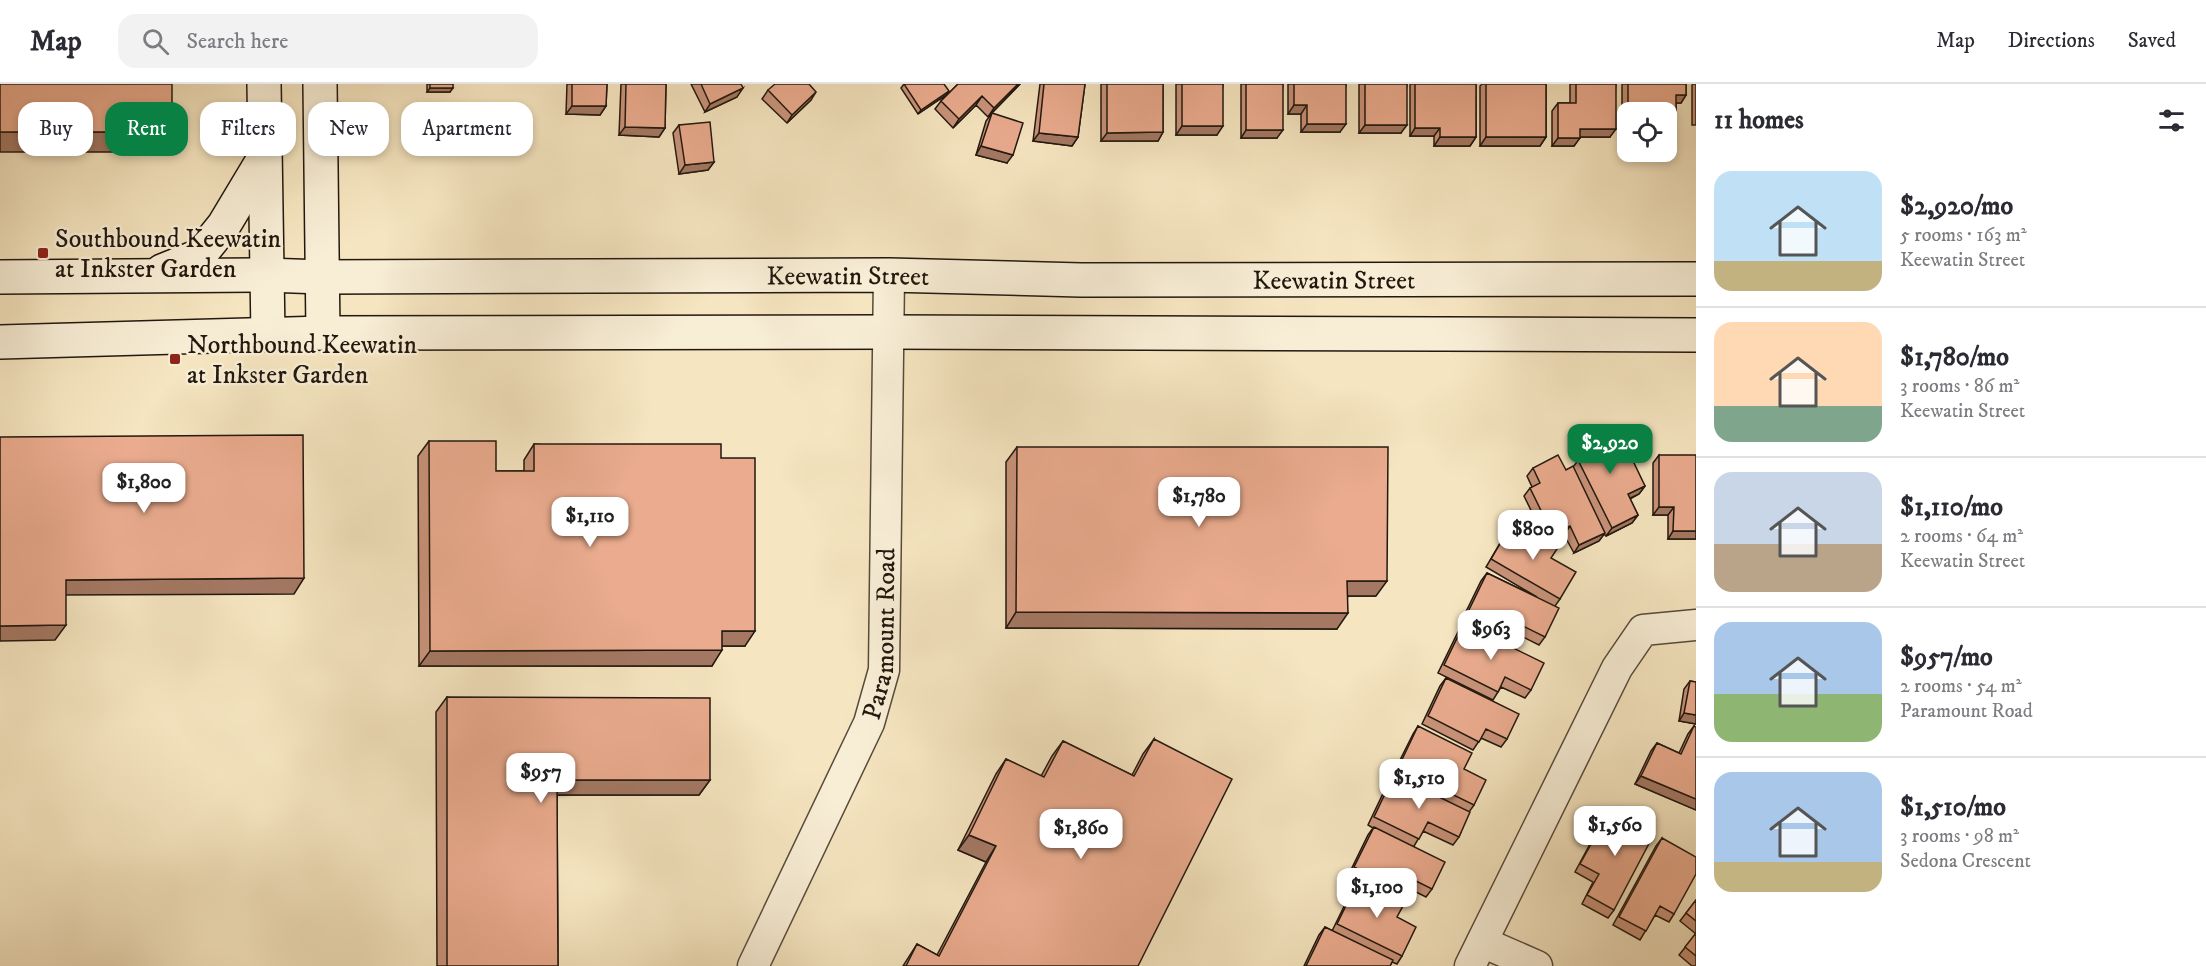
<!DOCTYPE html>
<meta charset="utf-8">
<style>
body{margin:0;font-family:"IM FELL DW Pica",serif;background:#f2f2f3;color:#2b2b33;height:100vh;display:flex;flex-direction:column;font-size:22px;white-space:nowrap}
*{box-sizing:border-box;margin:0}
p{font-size:20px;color:#7c7c81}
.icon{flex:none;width:33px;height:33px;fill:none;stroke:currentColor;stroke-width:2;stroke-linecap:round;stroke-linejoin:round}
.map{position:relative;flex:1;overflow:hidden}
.details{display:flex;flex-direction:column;background:#fff;width:510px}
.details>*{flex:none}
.banner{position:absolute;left:18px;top:18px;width:570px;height:54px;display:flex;gap:12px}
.tools{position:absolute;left:1617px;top:18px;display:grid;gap:12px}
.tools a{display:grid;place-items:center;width:60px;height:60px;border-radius:12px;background:#fff;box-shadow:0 3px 9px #0003;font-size:30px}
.price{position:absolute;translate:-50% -51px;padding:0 14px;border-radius:12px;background:#fff;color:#222;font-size:20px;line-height:39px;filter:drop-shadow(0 2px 3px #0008)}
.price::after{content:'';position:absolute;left:50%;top:36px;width:18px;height:14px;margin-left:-9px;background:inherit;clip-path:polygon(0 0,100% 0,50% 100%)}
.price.on{background:#0b8043;color:#fff}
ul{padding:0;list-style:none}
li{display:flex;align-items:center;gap:18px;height:150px;padding:0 18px}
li+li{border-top:2px solid #e1e1e2}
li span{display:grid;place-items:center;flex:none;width:168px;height:120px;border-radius:18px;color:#555}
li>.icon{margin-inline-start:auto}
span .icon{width:72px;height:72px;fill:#fffc;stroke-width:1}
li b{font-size:26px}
h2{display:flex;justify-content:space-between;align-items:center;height:72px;padding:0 18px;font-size:26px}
.pill{padding:0 21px;border-radius:18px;background:#fff;box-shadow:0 3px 9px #0003;font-size:21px;line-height:54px}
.pill.on{background:#0b8043;color:#fff}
header{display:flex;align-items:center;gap:36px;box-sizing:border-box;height:84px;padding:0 30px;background:#fff;border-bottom:2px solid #e1e1e2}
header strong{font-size:28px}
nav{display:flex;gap:33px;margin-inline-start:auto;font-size:21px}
.search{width:420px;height:54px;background:#f2f2f3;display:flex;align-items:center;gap:15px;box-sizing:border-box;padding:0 21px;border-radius:18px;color:#7c7c81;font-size:22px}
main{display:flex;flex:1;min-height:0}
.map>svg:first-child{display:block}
</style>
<header>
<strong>Map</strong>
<div class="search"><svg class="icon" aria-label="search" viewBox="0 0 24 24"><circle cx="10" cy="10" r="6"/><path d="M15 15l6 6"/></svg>Search here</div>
<nav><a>Map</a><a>Directions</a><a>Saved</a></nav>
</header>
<main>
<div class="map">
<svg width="1696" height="882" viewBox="0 0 1696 882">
<rect width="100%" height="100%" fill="#f5e5c0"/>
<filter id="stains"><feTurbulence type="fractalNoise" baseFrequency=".00333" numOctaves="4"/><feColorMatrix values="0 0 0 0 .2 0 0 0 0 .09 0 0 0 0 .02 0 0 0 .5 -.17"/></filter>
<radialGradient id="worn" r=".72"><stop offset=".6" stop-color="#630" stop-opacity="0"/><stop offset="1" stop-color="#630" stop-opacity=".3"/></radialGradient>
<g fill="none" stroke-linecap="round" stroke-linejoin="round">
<!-- street casing -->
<g stroke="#574b3b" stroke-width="33">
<g id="street">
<path d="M1482,858L1537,882"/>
<path id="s1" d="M753,882L869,639L884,586L889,191"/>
<path d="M1470,882L1617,584L1643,546L1696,541"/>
</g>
</g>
<!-- secondary casing -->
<g stroke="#22180f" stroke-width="36">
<g id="secondary">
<path d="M264,0L268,251"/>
<path d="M320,0L323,249"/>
<path d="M162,187L199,172L224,141L263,76"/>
<path id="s2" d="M0,193L266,191L322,193L889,191L1081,196L1696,195"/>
<path d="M0,258L323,249L889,248L1696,251"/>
</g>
</g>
<!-- street -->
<use href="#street" stroke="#f8eed6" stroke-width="30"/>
<!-- secondary -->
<use href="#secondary" stroke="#f8eed6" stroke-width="33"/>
</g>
<!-- wall -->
<path fill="#c9937a" stroke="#22180f" stroke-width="1.5" d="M427,0H453L450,8H427Z
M567,0H607L606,22L600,31L566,30Z
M621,0H666L665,44L659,53L619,51Z
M691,0H741L737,13L705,28Z
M904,0L946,11L918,30L901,4Z
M958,0H1020L988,33L976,21L953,44L935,25L941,17Z
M1040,0H1085L1078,53L1072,62L1033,57Z
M1101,0H1163V48L1158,57H1101Z
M1176,0H1223L1217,51H1176Z
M1241,0H1283L1277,54H1241Z
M1288,0H1346L1340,48H1301V30H1288Z
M1359,0H1407L1401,49H1359Z
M1410,0H1476V53L1470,62H1434V52H1410Z
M1482,0H1546V53L1540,62H1480V2Z
M1570,0H1616L1610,53H1580L1574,62H1552V27L1558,19H1570Z
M1622,0H1686V11L1681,19H1676V43L1671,52H1622Z
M1693,0H1696V41H1692V1Z
M768,6L811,16L787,39L762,15Z
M992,29L1007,79L976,71L986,37Z
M679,41L714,78L708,86L679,90L673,49Z
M1576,356L1612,359L1645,402L1639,410L1630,415L1638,431L1632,439L1606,452L1604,450L1599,457L1574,469L1564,451L1548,459L1560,515L1555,522L1545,553L1539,561L1515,549L1508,561L1531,606L1525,614L1501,603L1493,616L1438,589L1458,548L1463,542L1460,540L1481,497L1487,489L1537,513L1486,483L1512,439L1547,459L1524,412L1530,404L1532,403L1527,392L1533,384L1566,386L1573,383L1577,378L1570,365Z
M429,357L496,387H524V376L534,360L721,374L745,562H722L712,582H419L418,372Z
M1017,363L1376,512H1348L1337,545L1006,544V378Z
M1659,371L1696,455H1668V431H1653V379Z
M1446,594L1507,655L1501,663L1481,654L1473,666L1422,640L1440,602Z
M1690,597L1696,598V640L1679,637L1684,605Z
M447,613L710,696L699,711H557L558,882H437L436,628Z
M1418,642L1464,685L1474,721L1469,728L1459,753L1453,761L1423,747L1414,762L1432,805L1426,813L1402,801L1393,814L1348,792L1368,751L1373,744L1368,741L1388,699L1393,692H1392L1413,650Z
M1694,642L1696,726L1635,700L1651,667L1657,659L1679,669L1688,650Z
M1154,655L1138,882H903L917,860L937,871L986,778L958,766L996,690L1006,675L1041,692L1052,672L1063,657L1132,691L1143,670Z
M1610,726L1614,826L1608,834L1582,820L1593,798L1575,788L1604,734Z
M1662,754L1674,830L1669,838L1655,831L1640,856L1613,841L1656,762Z
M1358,797L1397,833L1402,872L1397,880L1392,878L1390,882H1304L1319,851L1325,843L1332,847L1352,806Z
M1696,816V882H1692L1679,871L1696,850L1680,837Z"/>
<!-- shaded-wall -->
<path fill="#a47863" stroke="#22180f" stroke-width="1.5" d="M1018,0H1020L988,33L994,24Z
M430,4H453L450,8H427Z
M743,4L737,13L705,28L710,20Z
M949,7L946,11L918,30L921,26Z
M816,8L811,16L787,39L792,31Z
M1676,11H1686L1681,19H1671Z
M982,12L976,21L953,44L959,35Z
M1294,21H1307L1301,30H1288Z
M572,22H606L600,31L566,30Z
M1307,40H1346L1340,48H1301Z
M1365,41H1407L1401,49H1359Z
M1182,42H1223L1217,51H1176Z
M625,43L665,44L659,53L619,51Z
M1666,43H1676L1671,52H1666Z
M1415,44H1440L1434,52H1410Z
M1628,44V52H1622Z
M1580,45H1616L1610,53H1574Z
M1246,46H1283L1277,54H1241Z
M0,48H172L158,68H0Z
M1163,48L1158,57H1101L1107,49Z
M1039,49L1078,53L1072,62L1033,57Z
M1440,53H1476L1470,62H1434Z
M1486,53H1546L1540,62H1480Z
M1558,54H1580L1574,62H1552Z
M981,62L1013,71L1007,79L976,71Z
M714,78L708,86L679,90L685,81Z
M1645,402L1639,410L1622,418L1628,410Z
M1659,423H1674L1668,431H1653Z
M1638,431L1632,439L1606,452L1612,444Z
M1570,442L1564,451L1547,460L1553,451Z
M1673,447H1696V455H1668Z
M1605,449L1599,457L1574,469L1579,461Z
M304,494L294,510L55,511L66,496Z
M1347,497H1387L1376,512H1337Z
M1016,528L1348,529L1337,545L1006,544Z
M66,541L55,556L0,557V542Z
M722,547H755L745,562H712Z
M722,566L712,582H419L430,567Z
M1684,629L1696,631V640L1679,637Z
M1641,692L1696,715V726L1635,700Z
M557,696H710L699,711H546Z
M969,751L996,762L986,778L958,766Z"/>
<!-- building -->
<path fill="#eaab8e" stroke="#22180f" stroke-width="1.5" d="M0,0H172V48H0Z
M430,0H453V4H430Z
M572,0H607L606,22H572Z
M626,0H666L665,44L625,43Z
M701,0H741L743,4L710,20Z
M775,0H809L816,8L792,31L768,6Z
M904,0H944L949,7L921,26Z
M958,0H1018L994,24L982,12L959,35L941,17Z
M1044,0H1085L1078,53L1039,49Z
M1107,0H1163V48L1107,49Z
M1182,0H1223V42H1182Z
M1246,0H1283V46H1246Z
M1294,0H1346V40H1307V21H1294Z
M1365,0H1407V41H1365Z
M1415,0H1476V53H1440V44H1415Z
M1486,0H1546V53H1486Z
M1576,0H1616V45H1580V54H1558V19H1576Z
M1628,0H1686V11H1676V43H1666V28H1628Z
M992,29L1023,39L1013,71L981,62Z
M710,38L714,78L685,81L679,41Z
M1604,343L1612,359L1622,354L1645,402L1628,410L1638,431L1612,444L1578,376L1584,373L1576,356Z
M303,351L304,494L66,496V541L0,542V353Z
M429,357H496V387H534V360H721V374H755V547H722V566L430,567Z
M1017,363H1388L1387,497H1347L1348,529L1016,528Z
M1558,371L1566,386L1573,382L1605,449L1579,461L1570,442L1553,451L1530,404L1540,399L1533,384Z
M1659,371H1696V447H1673L1674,423H1659Z
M1512,439L1557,465L1551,474L1576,488L1560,515L1491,475Z
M1487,489L1559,524L1545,553L1519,540L1512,554L1466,532Z
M1464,540L1544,579L1531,606L1505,593L1498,608L1444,581Z
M1446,594L1519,630L1507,655L1486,645L1479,658L1428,632Z
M1690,597L1696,598V631L1684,629Z
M447,613L710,614V696H557L558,882H447Z
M1418,642L1472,669L1464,685L1486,696L1474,721L1398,684Z
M1694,642L1696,643V715L1641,692L1657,659L1681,670Z
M1154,655L1232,695L1138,882H906L917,860L939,872L996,762L969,751L1006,675L1044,693L1063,657L1134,692Z
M1394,691L1470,728L1459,753L1428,738L1419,755L1374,733Z
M1610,726L1654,750L1614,826L1587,811L1599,790L1580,780Z
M1374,743L1445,778L1432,805L1406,792L1399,806L1354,783Z
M1662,754L1696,773V790L1674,830L1660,822L1646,847L1619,833Z
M1358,797L1404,820L1397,833L1416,843L1402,872L1337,840Z
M1696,816V837L1686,829Z
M1325,843L1393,876L1390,882H1306Z
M1696,849V872L1685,863Z"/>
<!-- markers -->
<g fill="#8f2418" stroke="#f8eed6" stroke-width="2">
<rect x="37" y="163" width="12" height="12" rx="3"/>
<rect x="169" y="269" width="12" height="12" rx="3"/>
</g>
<g text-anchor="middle" stroke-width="5" stroke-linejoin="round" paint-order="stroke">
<!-- poi labels -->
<g font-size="26" fill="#22180f" stroke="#f8eed6" text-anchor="start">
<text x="55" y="163">Southbound Keewatin<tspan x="55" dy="30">at Inkster Garden</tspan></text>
<text x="187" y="269">Northbound Keewatin<tspan x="187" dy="30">at Inkster Garden</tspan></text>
</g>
<!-- street labels -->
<g font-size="26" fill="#22180f" stroke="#f8eed6">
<text dy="9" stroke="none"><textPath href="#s2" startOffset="848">Keewatin Street</textPath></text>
<text dy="9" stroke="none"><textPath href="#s2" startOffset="1334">Keewatin Street</textPath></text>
<text dy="9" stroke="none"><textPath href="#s1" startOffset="360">Paramount Road</textPath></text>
</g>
</g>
<rect width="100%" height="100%" filter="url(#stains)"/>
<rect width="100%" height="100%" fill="url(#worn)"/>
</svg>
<div class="tools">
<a><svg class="icon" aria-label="locate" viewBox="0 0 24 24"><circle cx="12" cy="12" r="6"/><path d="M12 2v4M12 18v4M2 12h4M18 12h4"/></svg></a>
</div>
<b class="price on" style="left:1610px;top:391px">$2,920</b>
<b class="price" style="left:144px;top:430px">$1,800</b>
<b class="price" style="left:1199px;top:444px">$1,780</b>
<b class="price" style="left:590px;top:464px">$1,110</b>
<b class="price" style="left:1533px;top:477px">$800</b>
<b class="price" style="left:1491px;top:577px">$963</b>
<b class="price" style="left:541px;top:720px">$957</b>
<b class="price" style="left:1419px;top:726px">$1,510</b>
<b class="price" style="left:1615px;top:773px">$1,560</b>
<b class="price" style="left:1081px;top:776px">$1,860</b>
<b class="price" style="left:1377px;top:835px">$1,100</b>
<div class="banner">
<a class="pill">Buy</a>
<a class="pill on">Rent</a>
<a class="pill">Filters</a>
<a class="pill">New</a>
<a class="pill">Apartment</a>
</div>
</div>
<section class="details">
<h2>11 homes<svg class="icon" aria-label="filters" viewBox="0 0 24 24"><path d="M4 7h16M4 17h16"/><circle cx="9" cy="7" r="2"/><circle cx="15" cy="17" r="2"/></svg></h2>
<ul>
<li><span style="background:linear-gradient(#bfe0f5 75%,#c2b280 0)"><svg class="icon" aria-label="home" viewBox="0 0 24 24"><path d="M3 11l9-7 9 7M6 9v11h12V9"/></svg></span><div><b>$2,920/mo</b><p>5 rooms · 163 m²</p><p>Keewatin Street</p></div></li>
<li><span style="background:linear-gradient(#ffd9b3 70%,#7fa58c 0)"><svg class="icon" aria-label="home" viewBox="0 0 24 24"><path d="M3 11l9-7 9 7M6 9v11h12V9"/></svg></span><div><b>$1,780/mo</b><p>3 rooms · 86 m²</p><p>Keewatin Street</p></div></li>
<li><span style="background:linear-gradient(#c9d6e8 60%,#b9a48a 0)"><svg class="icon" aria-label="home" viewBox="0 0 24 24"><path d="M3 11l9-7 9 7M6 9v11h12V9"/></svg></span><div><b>$1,110/mo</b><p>2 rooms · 64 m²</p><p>Keewatin Street</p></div></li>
<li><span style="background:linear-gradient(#a9c7e8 60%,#8fb573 0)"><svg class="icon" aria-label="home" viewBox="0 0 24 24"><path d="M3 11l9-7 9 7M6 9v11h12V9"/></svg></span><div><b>$957/mo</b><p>2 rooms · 54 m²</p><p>Paramount Road</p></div></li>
<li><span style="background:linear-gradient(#a9c7e8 75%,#c2b280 0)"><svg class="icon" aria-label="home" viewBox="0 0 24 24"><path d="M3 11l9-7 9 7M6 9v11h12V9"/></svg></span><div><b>$1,510/mo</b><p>3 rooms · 98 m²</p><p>Sedona Crescent</p></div></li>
</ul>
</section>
</main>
